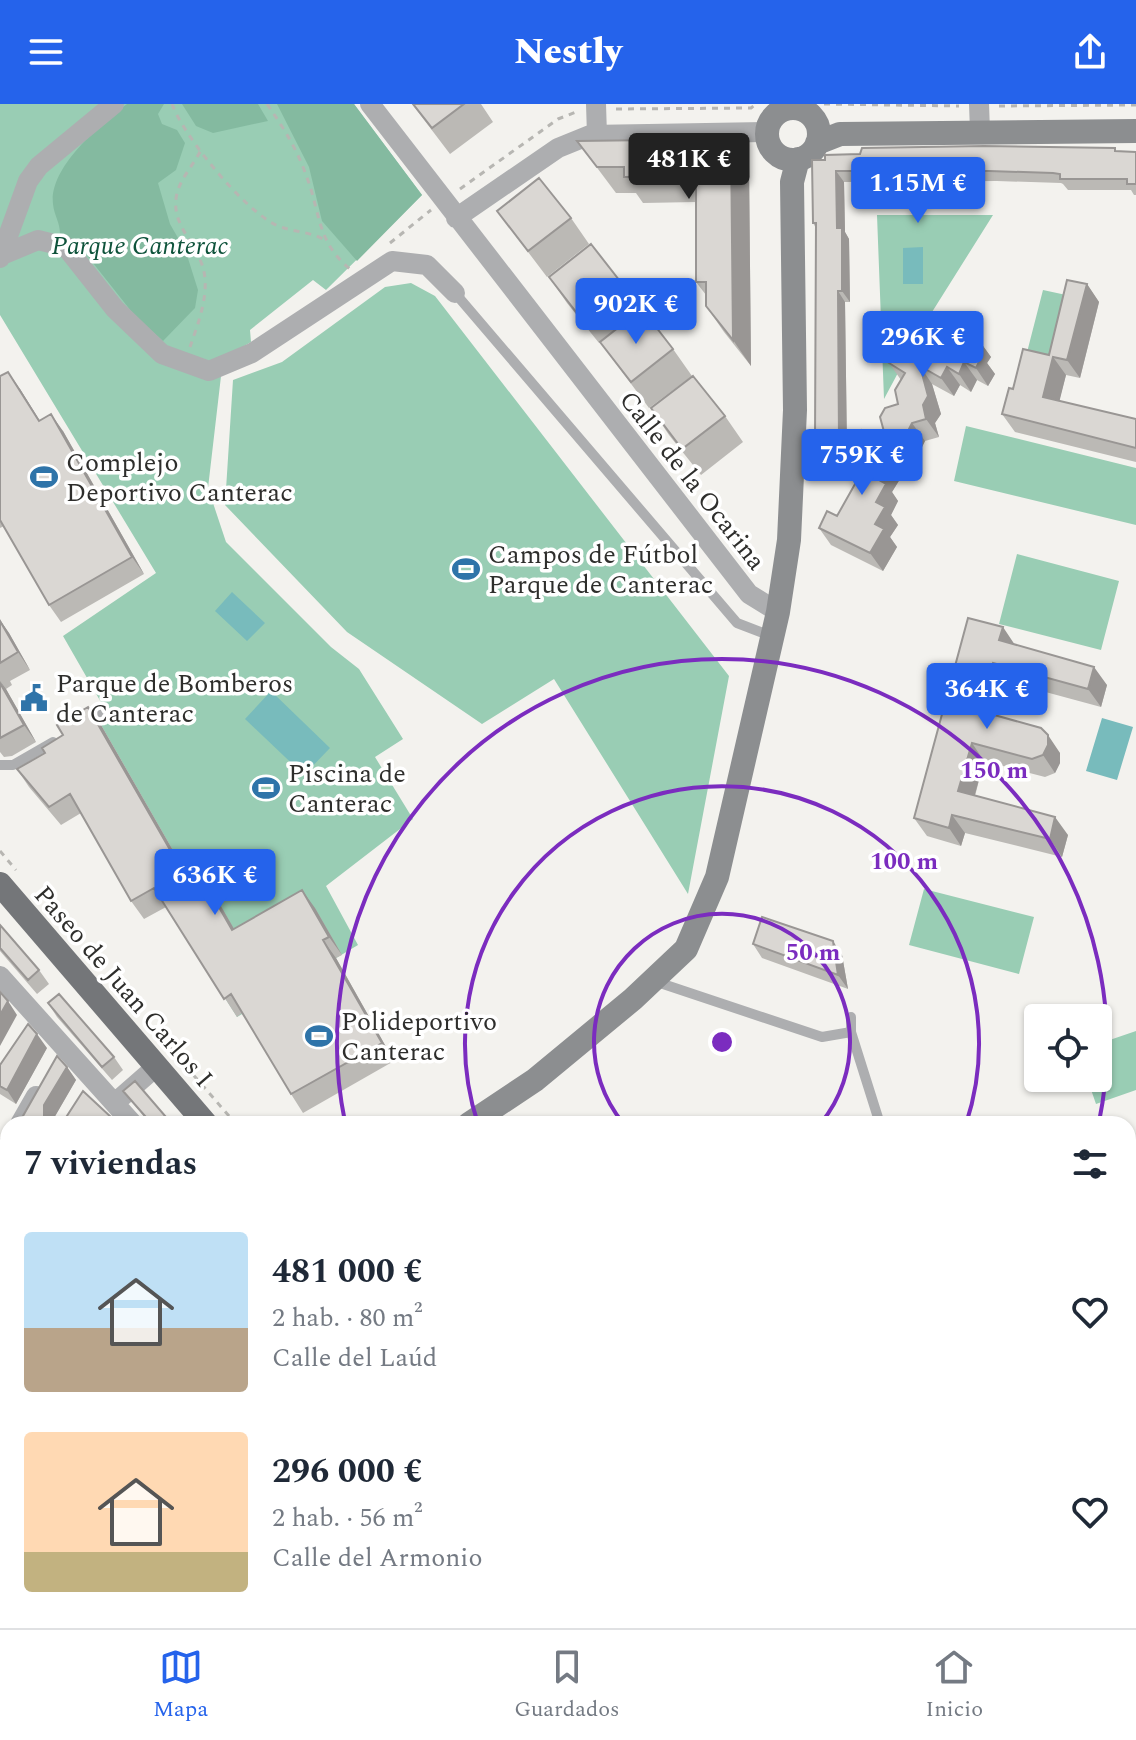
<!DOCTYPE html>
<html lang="es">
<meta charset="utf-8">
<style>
body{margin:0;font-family:Spectral,serif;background:#f6f6f7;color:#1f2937;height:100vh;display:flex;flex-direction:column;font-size:30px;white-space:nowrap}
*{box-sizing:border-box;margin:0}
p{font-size:26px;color:#747a83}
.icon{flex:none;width:44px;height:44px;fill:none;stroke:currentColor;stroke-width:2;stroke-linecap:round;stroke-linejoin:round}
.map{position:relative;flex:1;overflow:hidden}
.details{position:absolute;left:0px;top:1012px;width:1136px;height:512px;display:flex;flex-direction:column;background:#fff;border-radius:24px 24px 0 0;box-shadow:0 2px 6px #0004}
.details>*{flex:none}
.buttons{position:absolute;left:1024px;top:900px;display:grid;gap:16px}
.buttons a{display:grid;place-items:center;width:88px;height:88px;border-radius:8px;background:#fff;box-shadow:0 2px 6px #0004;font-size:40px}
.price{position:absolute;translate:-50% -68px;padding:0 18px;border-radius:8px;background:#2563eb;color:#fff;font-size:26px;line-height:52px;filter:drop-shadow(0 2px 4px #0008)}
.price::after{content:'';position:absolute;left:50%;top:48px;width:24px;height:18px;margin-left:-12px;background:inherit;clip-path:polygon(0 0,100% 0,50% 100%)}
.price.selected{background:#222;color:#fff}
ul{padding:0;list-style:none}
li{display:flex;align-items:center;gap:24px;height:200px;padding:0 24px}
li span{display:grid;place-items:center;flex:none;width:224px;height:160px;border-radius:8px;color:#555}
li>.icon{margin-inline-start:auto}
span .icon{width:96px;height:96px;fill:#fffc;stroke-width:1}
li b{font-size:34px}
h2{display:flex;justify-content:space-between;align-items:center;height:96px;padding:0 24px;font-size:34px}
header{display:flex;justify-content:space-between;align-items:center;height:104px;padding:0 24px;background:#2563eb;color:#fff;font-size:36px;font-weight:800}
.dock{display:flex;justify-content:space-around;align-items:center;height:112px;border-top:2px solid #e0e1e3;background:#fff;font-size:22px;color:#747a83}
.dock a{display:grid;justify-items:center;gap:4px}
.dock .selected{color:#2563eb}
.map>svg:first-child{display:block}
</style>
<header><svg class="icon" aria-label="menu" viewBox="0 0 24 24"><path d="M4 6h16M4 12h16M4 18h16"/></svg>Nestly<svg class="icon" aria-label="share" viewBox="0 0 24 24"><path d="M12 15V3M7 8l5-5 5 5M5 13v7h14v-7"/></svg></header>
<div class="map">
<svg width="1136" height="1524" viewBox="0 0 1136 1524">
<rect width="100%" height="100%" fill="#f3f2ee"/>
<!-- education -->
<path fill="#f8e4d5" d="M0,1356L8,1359V1516H37L32,1524H0Z"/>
<!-- green -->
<path fill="#99cdb4" d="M0,0H354L422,91L326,186L313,176L250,226L251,238L223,255L208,384L226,438L331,543L359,565L403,635L375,653L413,715L326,782L358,841L237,913L167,802L195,785L101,621L102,600L63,532L156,469L0,211Z
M877,111H993L922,224L884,295Z
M411,179L435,192L729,572L688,790L554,575L482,620L347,528L225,401L233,276L282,258L385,183Z
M1043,186L1080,194L1062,269L1024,260Z
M966,322L1136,364V421L954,377Z
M1017,450L1119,477L1101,546L999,520Z
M924,785L1034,813L1019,870L909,841Z
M1136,927V986L1096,1000L1087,974H1098V940Z
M1128,1120L1136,1125V1346L1128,1358Z"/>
<!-- forest -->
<path fill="#84baa0" d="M127,0H164L158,10L162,20L177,26L185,39L176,66L158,79L170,120L186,148L198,186L195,204L163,237L135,212L78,140L60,130C60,118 54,111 53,100C49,63 101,20 127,0Z
M182,0H258L268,17L213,29L196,22Z
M277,0H354L422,91L357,157L322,117L309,63Z"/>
<!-- water -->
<path fill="#78bbbc" d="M923,143V180H903V144Z
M232,488L265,519L247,537L215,507Z
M271,587L330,644L304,671L245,615Z
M1102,614L1133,623L1117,676L1086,667Z"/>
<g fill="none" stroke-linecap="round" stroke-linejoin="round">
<!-- path -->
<path stroke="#b7b6b2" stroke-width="3" stroke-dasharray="6 6" stroke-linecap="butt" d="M172,0C184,33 244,106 276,121C291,128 308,127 323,135
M267,0C283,23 297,45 306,71C321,109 316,137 350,165
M824,0L959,2
M999,2L1136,1
M616,5L751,4L756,0
M460,85L558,15L576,8
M390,139L431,106
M190,243C199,217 212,184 201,158C192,134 170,118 177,89C181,74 194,60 201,46
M0,747L16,766
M170,944L236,1020"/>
<!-- lane -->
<path stroke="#adaeb0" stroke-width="10" d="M455,189L737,519L771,532
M84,620L103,609
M0,661H13L53,638
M654,877L822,933L851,928
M851,913V928L880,1020"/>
<!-- street -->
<path stroke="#adaeb0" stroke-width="20" d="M370,0L749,490L778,508
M596,0L597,31
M979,0L980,27
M784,5L786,0
M456,114L558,44L590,31L767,28
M2,151L38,136L66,143L115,205L162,250L209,267L252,249L392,157L427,161L455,189
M0,154L28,77L39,62L114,0
M0,872L133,1020
M117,997L157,962
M20,1020L36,992
M0,1054L8,1041
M0,1129L8,1116
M0,1187L8,1190
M168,1516L187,1524
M450,1516L459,1524
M54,1524L59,1516
M227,1524L231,1516
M334,1524L337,1516"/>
<!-- secondary -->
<path stroke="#8c8e90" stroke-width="24" d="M767 30a26 26 0 1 1 52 0a26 26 0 1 1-52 0Z
M817,39L840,30L1136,27
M469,1020L535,976L633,895L686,845L717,773L778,508L789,436L795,306L792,78L798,55
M0,1241L8,1245
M0,1263L8,1266"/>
<!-- primary -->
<path stroke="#747679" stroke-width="24" d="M0,780L206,1020
M524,1516L530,1524
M619,1516L643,1524
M696,1516L723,1524
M601,1524L602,1516"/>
</g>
<!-- wall -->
<path fill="#bbb9b5" d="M412,0H481L493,18L450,50Z
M577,37L749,61L751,262L724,228L706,202V191L696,178V98L643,99L636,89H616Z
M1118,48H1136V91H1134L1131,86H1068L1063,80L1061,79L997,77L844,78L845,128L849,135L850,198H845L847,346H823L815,336L816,124L813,119L812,56Z
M497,107L571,114L589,140L547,173Z
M549,173L623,181L641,206L673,245L692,272L649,304L600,238L599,239L567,199Z
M1087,180L1099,198L1080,274L1066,271L1059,297L1136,315V358L1015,328L1002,310L1013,285L1049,251Z
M978,235L991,253L987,259L995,270L988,282L977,276L971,288L960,281L954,292L932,280L941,310L935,319L939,333L925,337L920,347L898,353L886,335L898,300L901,276L889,259L959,239Z
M0,272L20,285L40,317L63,327L144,470L61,518L49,501L4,422L0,424Z
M651,304L725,312L743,338L701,371L669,331Z
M851,344L902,359L896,369L900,375L892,388L898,397L891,411L898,421L890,433L897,443L883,467L831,441L819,424L837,412L856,377L850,368L857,354Z
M968,514L1014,540L1107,581L1101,603L1005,577L996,612L1060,649V659L1055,669L1045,673L984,657L975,692L1068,731L1062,753L965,729L961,742L927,732L914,714Z
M0,516L9,529L30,566L10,577L12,581L6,585L36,638L12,652L4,653L0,648Z
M88,603L101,621L187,771L197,765L210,783L234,825L315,804L342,851L336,854L394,957L303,1009L291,990L242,909L237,913L166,803L144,815L131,797L81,709L61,721L29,683L17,665L45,649Z
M0,821L39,866L49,880L37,890L0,847Z
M753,840L842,851L848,885L762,854Z
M48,899L114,953L123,966L112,976L57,913Z
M47,944L16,1000L0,990V961Z
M67,963L76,976L54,1014L53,1018L113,1015L117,1020H29L23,1012Z
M123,987L172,1020H150Z
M0,1090L8,1100V1104L1,1105L0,1107Z
M8,1142V1177L0,1175V1146L7,1145Z
M8,1184V1219L0,1216V1189L2,1190Z
M0,1281L8,1285V1359L0,1356Z
M230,1516H269L275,1522L319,1524H236Z
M379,1516H427L430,1520L428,1524H399Z"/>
<!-- shaded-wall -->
<path fill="#999694" d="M731,35L749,61L751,262L733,236Z
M836,67L844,78L845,128L849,135L850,198L842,187L837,124Z
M1087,180L1099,198L1080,274L1067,256Z
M838,187L845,198L847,346L839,335Z
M978,235L991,253L987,259L995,270L988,282L976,264L971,246Z
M1053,253L1066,271L1056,311L1043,293Z
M964,258L977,276L971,288L959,270Z
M920,262L932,280L941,310L935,319L939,333L926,315L923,301Z
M947,263L960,281L954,292L941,274Z
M8,268L20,285L51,335L39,317Z
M51,310L63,327L144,470L132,453Z
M912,319L925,337L920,347L907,329Z
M890,341L902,359L896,369L900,375L892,388L898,397L891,411L898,421L890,433L897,443L883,467L870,449L875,420L877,375L882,354Z
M0,516L9,529L30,566L18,548Z
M1003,523L1015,541L999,536Z
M993,559L1005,577L992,625L980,607Z
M1094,563L1107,581L1101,603L1088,585Z
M0,577L6,585L36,638L24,621Z
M88,603L101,621L198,790L185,772Z
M1048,631L1060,649V659L1055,669L1043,651Z
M972,639L984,657L971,705L958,687Z
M952,711L965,729L961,742L949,724Z
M1055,713L1068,731L1062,753L1050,735Z
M197,765L210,783L245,844L232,826Z
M302,786L315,804L342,851L329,833Z
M323,836L336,854L394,957L382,939Z
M833,837L842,851L848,885L838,871Z
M8,897L17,911L0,942V911Z
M37,930L47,944L16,1000L7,986Z
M67,963L76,976L54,1014L53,1020H49L44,1013V1001Z
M307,1516H323L319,1524H304Z
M416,1516H427L430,1520L428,1524H417L414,1520Z
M496,1516L503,1524H489Z"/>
<!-- building -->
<path fill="#dad7d3" stroke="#999694" stroke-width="2" d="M413,0H464L432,24Z
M731,35L733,236L706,202V178H696V72L624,73V63H597L577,37Z
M984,42L1115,44V47L1136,48V80H1127V75H1060V70L1053,69L989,67H836L837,124H842V187H838L839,335L815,336L816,119H813L812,56H825V51L860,50L862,44Z
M539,74L571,114L528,147L497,107Z
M591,140L623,181L580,213L549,173Z
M1067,176L1087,180L1067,256L1053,253L1043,293L1136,315V344L1002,310L1009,284L1013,285L1023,245L1049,251Z
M642,205L673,245L631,278L600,238Z
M967,228L978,235L971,246L982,252L976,264L964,258L959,270L947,263L941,274L920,262L928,292L923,301L926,315L912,319L907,329L886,335L880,313L885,304L898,300L895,286L905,269L889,259L902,236L925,249L931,238L942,244L948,232L959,239Z
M8,268L39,317L51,310L132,453L49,501L0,416V272Z
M693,272L725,312L682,345L651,304Z
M862,326L890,341L882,354L888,357L877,375L886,380L876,398L885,403L875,420L884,425L870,449L819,424L827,407L837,412L859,373L850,368L859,349L851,344Z
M968,514L1003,523L999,536L1094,563L1088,585L993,559L980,607L1041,624L1048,631V641L1043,651L1032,655L972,639L958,687L1055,713L1050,735L952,711L949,724L914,714Z
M0,517L18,548L0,559Z
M0,579L24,621L0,634Z
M88,603L185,772L197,765L232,826L302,786L329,833L323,836L382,939L291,990L231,890L224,895L154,784L131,797L70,690L49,703L17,665L45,649L42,644L63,631L57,621Z
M762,813L833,837L838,871L753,840Z
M0,821L39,866L28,876L0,844Z
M0,888L8,897L0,911Z
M59,890L114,953L102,963L48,899Z
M28,920L37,930L7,986L0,982V961Z
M57,952L67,963L44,1001V1013L49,1018H63L83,987L113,1015L110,1020H37L23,1012Z
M135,977L172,1020H152L123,987Z
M8,1111V1129L2,1122Z
M8,1142V1170L3,1165L0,1164V1146L7,1145Z
M8,1184V1210L0,1207V1189L2,1190Z
M0,1281L8,1285V1350L0,1346Z
M95,1516H117L131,1524H90Z
M232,1516H267L275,1522H288L291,1516H307L304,1524H252Z
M404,1516H416L414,1520Z
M470,1516H496L489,1524H463Z"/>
<!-- distance rings -->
<g fill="none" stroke="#7b2cbf" stroke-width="4">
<path d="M623 1019A128 128 0 1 1 821 1019"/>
<path d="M478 1020A257 257 0 1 1 966 1020"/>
<path d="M345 1018A385 385 0 1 1 1099 1018"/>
</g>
<!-- icons -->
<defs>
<g id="stadium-bare" transform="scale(2.16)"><path d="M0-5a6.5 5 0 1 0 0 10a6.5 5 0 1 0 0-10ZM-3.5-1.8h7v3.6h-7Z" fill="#2f74a9" stroke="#fff" stroke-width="2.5" paint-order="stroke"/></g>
<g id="civic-bare" transform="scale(2.16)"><path d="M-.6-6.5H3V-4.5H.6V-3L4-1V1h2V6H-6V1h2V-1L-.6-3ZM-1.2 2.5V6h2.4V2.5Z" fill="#2f74a9" stroke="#fff" stroke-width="2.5" paint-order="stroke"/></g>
</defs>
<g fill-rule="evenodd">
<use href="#stadium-bare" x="44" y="373"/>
<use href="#stadium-bare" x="466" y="465"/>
<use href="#civic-bare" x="34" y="594"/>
<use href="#stadium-bare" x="266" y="684"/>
<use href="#stadium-bare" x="319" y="932"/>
</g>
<g text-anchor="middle" stroke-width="7" stroke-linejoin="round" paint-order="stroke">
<!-- park labels -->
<g font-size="26" font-style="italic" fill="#0e533b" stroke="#fff">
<text x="140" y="150">Parque Canterac</text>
</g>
<!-- poi labels -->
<g font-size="26" fill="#2e2e2c" stroke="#fff" text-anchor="start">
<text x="66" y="367">Complejo<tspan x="66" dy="30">Deportivo Canterac</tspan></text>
<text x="488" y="459">Campos de Fútbol<tspan x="488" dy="30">Parque de Canterac</tspan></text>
<text x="56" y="588">Parque de Bomberos<tspan x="56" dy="30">de Canterac</tspan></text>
<text x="288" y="678">Piscina de<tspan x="288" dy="30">Canterac</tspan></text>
<text x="341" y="926">Polideportivo<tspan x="341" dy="30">Canterac</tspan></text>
</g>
<!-- street labels -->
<g font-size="26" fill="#2e2e2c" stroke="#fff">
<text transform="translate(693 376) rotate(52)" y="9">Calle de la Ocarina</text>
<text transform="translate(124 882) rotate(49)" y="9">Paseo de Juan Carlos I</text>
</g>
</g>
<circle cx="722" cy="938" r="12" fill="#7b2cbf" stroke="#fff" stroke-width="4"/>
<g font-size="24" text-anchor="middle" font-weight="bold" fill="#7b2cbf" stroke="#fff" stroke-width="7" stroke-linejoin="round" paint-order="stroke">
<text x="994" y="674">150 m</text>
<text x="904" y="765">100 m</text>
<text x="813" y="856">50 m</text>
</g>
</svg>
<div class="buttons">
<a><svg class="icon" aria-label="locate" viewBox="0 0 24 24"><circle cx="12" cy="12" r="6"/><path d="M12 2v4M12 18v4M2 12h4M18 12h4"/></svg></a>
</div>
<b class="price selected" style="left:689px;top:97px">481K €</b>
<b class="price" style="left:918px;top:121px">1.15M €</b>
<b class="price" style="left:636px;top:242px">902K €</b>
<b class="price" style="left:923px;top:275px">296K €</b>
<b class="price" style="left:862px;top:393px">759K €</b>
<b class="price" style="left:987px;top:627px">364K €</b>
<b class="price" style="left:215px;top:813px">636K €</b>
<section class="details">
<h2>7 viviendas<svg class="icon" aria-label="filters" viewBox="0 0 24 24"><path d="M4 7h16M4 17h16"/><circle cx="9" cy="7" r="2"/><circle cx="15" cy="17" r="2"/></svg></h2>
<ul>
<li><span style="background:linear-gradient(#bfe0f5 60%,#b9a48a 0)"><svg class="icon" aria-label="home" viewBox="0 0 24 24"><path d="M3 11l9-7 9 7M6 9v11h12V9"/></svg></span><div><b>481 000 €</b><p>2 hab. · 80 m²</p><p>Calle del Laúd</p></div><svg class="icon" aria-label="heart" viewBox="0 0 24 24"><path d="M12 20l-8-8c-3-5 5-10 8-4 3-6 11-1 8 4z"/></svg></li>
<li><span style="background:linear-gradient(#ffd9b3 75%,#c2b280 0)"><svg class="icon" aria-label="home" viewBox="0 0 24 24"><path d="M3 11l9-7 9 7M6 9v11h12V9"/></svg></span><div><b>296 000 €</b><p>2 hab. · 56 m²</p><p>Calle del Armonio</p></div><svg class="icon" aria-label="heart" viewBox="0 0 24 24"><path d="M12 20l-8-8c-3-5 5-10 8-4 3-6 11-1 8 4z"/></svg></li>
</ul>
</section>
</div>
<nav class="dock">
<a class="selected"><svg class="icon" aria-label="map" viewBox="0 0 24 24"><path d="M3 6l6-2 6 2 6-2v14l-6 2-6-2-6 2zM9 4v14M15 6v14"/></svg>Mapa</a>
<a><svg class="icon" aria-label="saved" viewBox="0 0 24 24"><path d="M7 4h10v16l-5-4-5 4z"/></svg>Guardados</a>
<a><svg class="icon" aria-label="home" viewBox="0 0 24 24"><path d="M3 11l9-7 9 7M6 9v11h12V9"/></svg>Inicio</a>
</nav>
